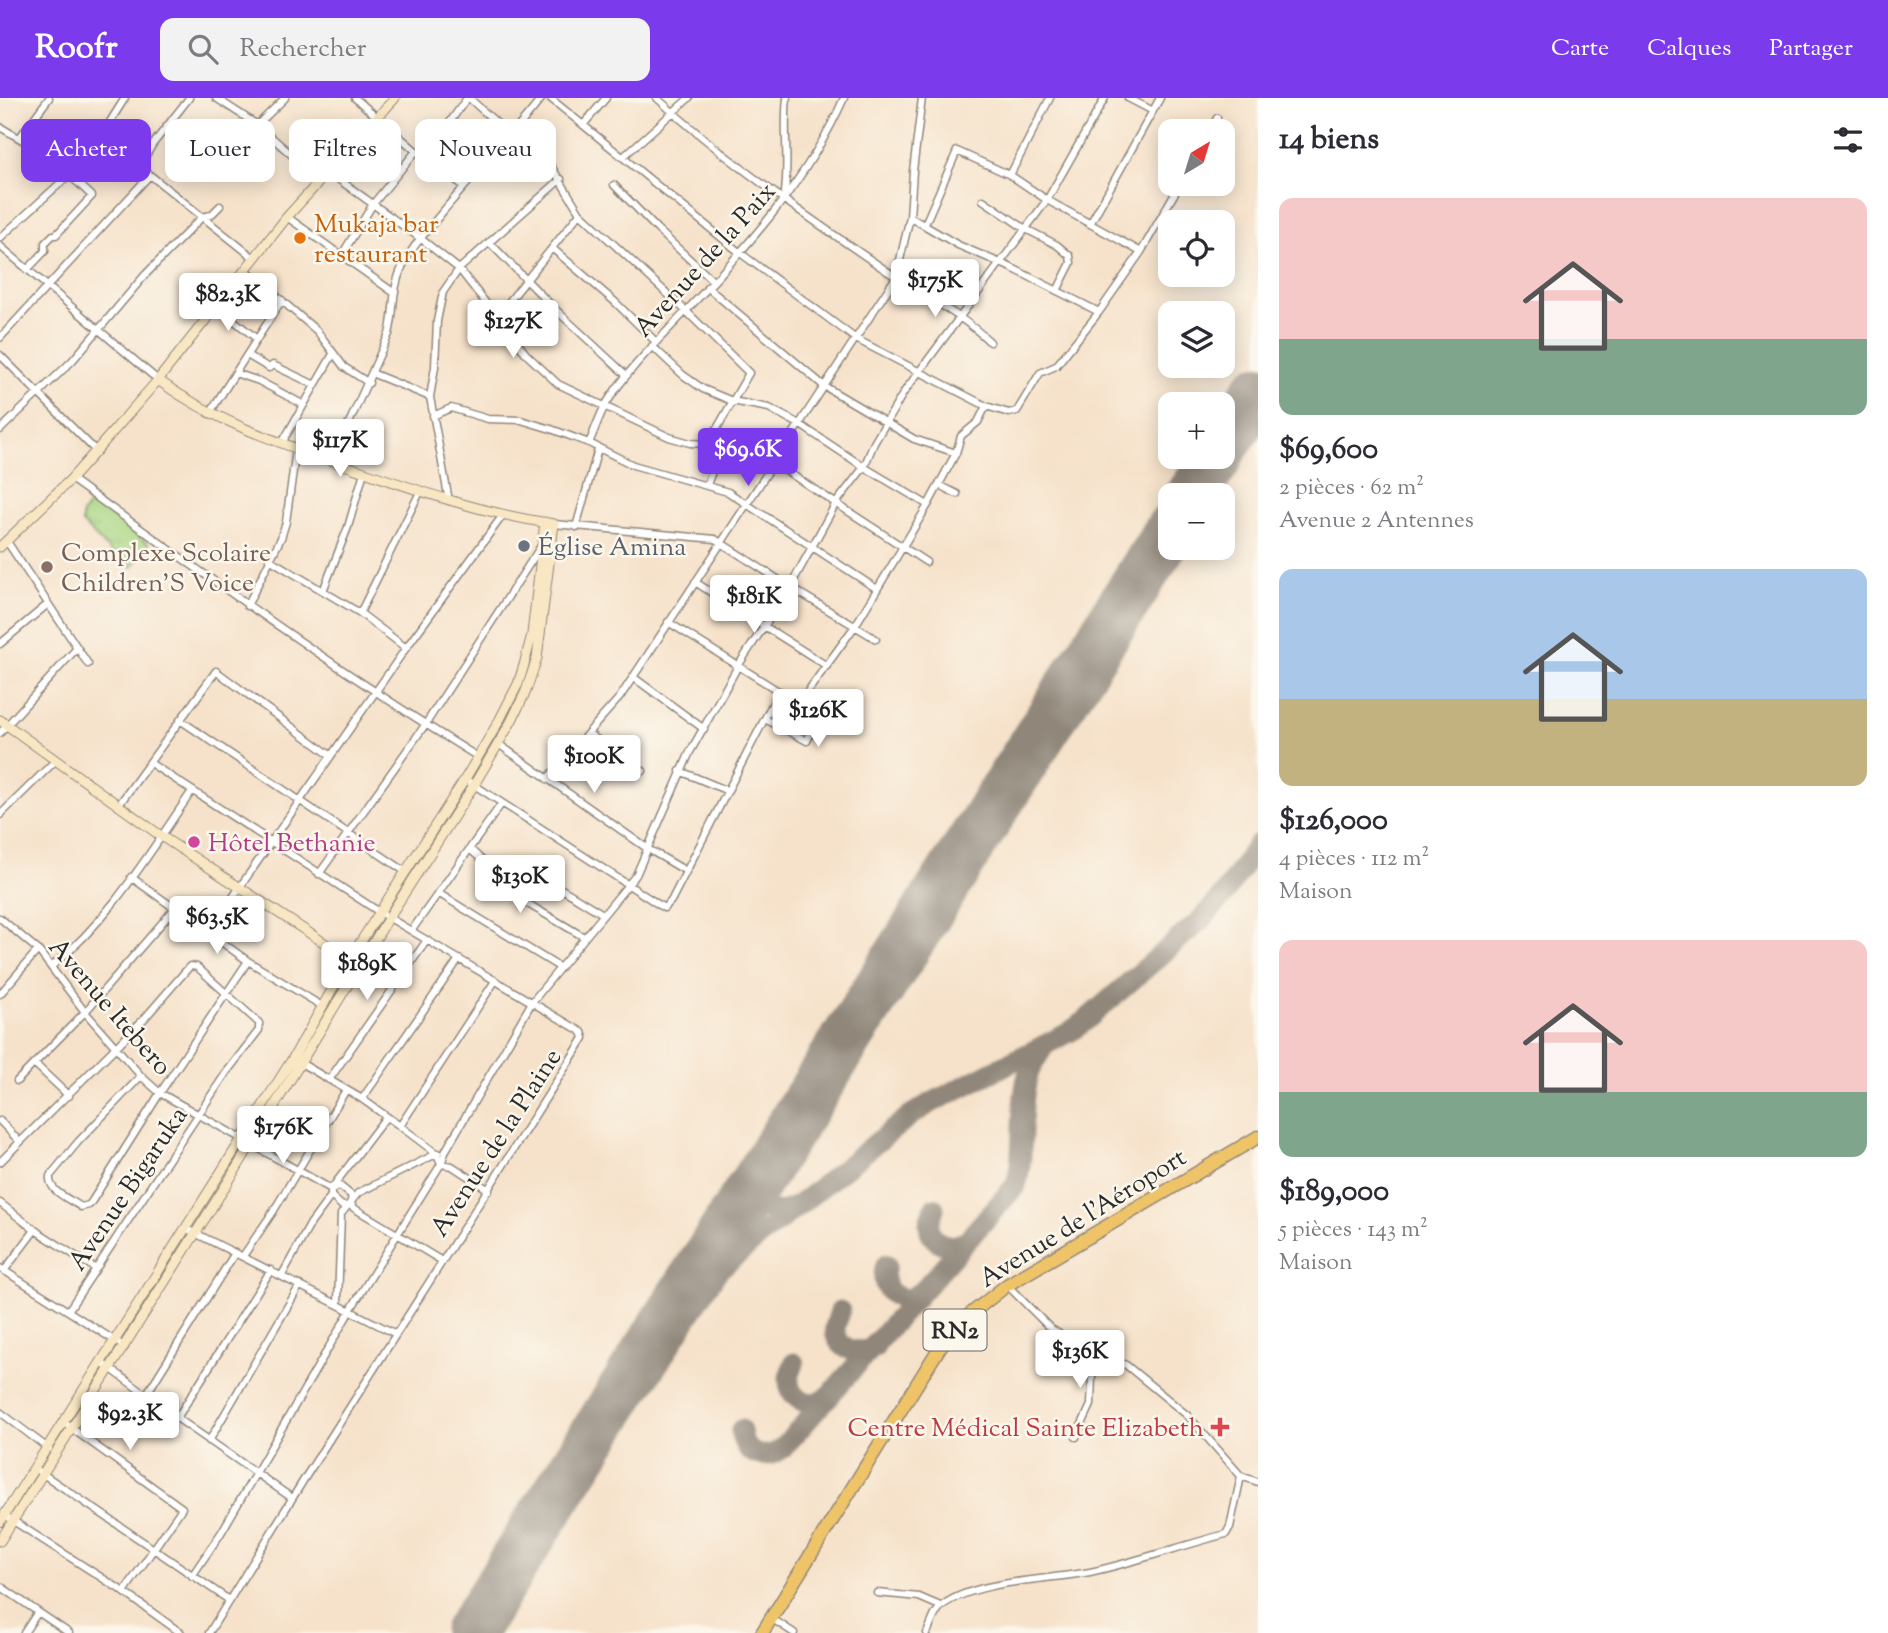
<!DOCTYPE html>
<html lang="fr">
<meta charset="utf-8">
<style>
body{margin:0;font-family:"Sorts Mill Goudy",serif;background:#f2f2f3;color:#2b2b33;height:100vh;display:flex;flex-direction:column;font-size:26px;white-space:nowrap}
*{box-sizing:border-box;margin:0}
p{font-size:23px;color:#7c7c81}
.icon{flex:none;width:38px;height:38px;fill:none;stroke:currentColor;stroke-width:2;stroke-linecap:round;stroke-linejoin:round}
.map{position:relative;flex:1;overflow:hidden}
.panel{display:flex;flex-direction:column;background:#fff;width:630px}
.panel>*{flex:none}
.banner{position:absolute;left:21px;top:21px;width:665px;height:63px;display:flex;gap:14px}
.needle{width:46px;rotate:38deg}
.fabs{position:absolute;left:1158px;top:21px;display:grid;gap:14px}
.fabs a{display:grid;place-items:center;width:77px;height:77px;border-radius:14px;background:#fff;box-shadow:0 4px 18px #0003;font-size:35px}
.price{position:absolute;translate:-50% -60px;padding:0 16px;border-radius:7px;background:#fff;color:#222;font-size:23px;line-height:46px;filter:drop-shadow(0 2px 4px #0008)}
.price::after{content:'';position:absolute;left:50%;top:42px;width:21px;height:16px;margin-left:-10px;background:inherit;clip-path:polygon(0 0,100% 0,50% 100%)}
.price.current{background:#7c3aed;color:#fff}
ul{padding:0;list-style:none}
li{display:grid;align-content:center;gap:14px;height:371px;padding:0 21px}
li span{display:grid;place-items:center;height:217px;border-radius:14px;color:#555}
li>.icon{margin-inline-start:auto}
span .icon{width:126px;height:126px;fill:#fffc;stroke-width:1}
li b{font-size:30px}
h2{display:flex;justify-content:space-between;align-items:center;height:84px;padding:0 21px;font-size:30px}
.chip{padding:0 24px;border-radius:14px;background:#fff;box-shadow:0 4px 18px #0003;font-size:24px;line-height:63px}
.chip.current{background:#7c3aed;color:#fff}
header{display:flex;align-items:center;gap:42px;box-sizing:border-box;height:98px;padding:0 35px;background:#7c3aed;color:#fff}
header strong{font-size:33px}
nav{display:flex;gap:38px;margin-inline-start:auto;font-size:24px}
.search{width:490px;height:63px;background:#f2f2f3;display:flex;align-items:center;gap:18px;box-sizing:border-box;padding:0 24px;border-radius:14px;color:#7c7c81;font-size:26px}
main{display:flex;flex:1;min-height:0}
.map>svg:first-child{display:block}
</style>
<header>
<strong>Roofr</strong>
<div class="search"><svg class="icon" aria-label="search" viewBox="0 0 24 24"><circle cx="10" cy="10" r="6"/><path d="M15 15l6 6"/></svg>Rechercher</div>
<nav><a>Carte</a><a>Calques</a><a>Partager</a></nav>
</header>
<main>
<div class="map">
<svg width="1258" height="1535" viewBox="0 0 1258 1535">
<defs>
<pattern id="grass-tufts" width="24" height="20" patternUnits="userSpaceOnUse" patternTransform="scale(1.75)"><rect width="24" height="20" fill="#a9d783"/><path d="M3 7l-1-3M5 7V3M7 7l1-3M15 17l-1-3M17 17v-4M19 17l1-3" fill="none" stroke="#92b971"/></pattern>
</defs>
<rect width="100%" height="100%" fill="#fbf7ec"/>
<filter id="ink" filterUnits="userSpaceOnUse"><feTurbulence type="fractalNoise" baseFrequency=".0143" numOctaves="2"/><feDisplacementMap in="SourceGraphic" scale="14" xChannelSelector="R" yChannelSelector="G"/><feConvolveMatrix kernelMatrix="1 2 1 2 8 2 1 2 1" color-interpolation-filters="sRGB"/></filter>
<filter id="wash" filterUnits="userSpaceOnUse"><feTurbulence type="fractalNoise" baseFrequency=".00686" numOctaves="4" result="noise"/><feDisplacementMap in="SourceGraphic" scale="28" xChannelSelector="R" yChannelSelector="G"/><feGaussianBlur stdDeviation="1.57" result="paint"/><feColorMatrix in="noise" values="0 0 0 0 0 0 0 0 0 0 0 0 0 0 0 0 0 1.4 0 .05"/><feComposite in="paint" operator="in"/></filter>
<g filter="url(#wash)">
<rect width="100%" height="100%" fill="#f6e2ca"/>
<!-- grass -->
<path fill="url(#grass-tufts)" stroke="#6a8157" stroke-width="2" d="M92,402L149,446L132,469L112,455L82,425V416Z"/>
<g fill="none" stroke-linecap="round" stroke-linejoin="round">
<!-- taxiway -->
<path stroke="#90867a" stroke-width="21" d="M757,1081C755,1108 769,1122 794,1109
M934,1110C933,1115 929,1121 929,1127C930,1147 953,1152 966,1143
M886,1167C880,1186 888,1200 908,1201L921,1194
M678,1207L693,1192L911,1017L931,1005L1068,935L1084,924L1204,819L1224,796L1258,746
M840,1213C839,1218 836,1224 835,1230C835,1252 859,1257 875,1249
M794,1265C793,1271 789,1275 789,1281C788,1295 801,1307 814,1305C820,1304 825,1300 830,1298
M741,1332C743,1356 762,1364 782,1351L1016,1087C1026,1052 1018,1013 1028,977C1031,967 1039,957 1044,948"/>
<!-- runway -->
<path stroke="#90867a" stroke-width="52" d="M1223,348L1258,293
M1192,397L1217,359
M469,1535L1171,431"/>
</g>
</g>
<g filter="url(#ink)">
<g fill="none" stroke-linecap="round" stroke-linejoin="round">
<!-- street casing -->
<g stroke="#90867a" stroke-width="9">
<path id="street" d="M216,0L259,28L320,82
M355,0L416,53L464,88
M469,0L510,37
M550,0L739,154L856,241L986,308L1009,315L1017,313L1040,275L1056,268L1099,214
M657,0C727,64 806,118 884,171C918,194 961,216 990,244
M1128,0L1153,13
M583,27L606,0
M520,28L548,63L580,115L686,213L749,275L708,346
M0,29L48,57L92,98L56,137H53L45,145V153L27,172
M1210,33L1217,20
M20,39L49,0
M201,53L222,69L232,60L230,58L237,49L243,52L254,37L251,33L285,0
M425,59L467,0
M623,59L689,0
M327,73L420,140L459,171L527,257L558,286L669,339L690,345L708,346L718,358L707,387
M150,77L140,67L153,46L189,0
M1010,77L1050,0
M614,87L657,131L713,183
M784,101C790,67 783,34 787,0
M983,102L1024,130L1057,147L1070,158L1071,165L1057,193
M287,119L393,194
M910,119L958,147L1012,170L1099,214L1141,154
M925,126L957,53L1010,77L1047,102L1141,154L1180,86
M1090,126L1160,0
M0,140L69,77L94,49L125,0
M489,144L556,212L626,277
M0,148L158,282
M552,150L614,203L656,244
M341,158L373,106L416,53
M245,171L317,233L344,269L369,285
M707,189L824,288L914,341L956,355
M216,208L257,241
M496,220L580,115
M0,240L150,77L254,160
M652,248L683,277L703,291L732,303L769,310L799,326L864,369L928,407
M0,257L96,353
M247,257L269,270L273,267L315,287
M235,275L259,283L304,307
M374,276L430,299
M209,316L282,202
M433,318L451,310L488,321L521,322L551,331L589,345L633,367L728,394L877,491
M0,332L72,263L145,177L202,119L211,117L220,108
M734,344L774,365L926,464
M282,345L333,256
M589,345C595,332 599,318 606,306C628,271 658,243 686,213C747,149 808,82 844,0
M332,363L389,236C395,214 391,196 400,174C409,152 425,135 440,117C473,77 510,41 542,0
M71,381C205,477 338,573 478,659
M939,387L957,396
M449,403L430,299L435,269L437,223L443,194L459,171L561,81
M554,426L715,441L790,489L876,541
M576,429L598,351
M6,442L88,566
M269,461L360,515L406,550
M695,484L827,568
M323,493L348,429L364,374
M247,508L281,440L286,424L296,351
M360,515L420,394
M668,524L796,604H800L855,528L928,407L956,355L961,338L978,324L986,308
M0,546L48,506
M633,579L704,631
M765,621L807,643L817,622L798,604
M180,622L406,774
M0,635L77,550
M589,636L643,673
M497,645L648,751L686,773
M150,665L381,815L582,934L584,940L303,1383L209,1535
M680,673L728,693
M465,681L664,810L671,803L779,593
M547,681L620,599L896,179L910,119L913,73L922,0
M118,708L216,573L330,657
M0,717L56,662
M470,751L486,766L495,783L501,790L584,839
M486,766C535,769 562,792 603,816
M319,776L425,627L541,448
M131,779L248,863L322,908
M438,795L559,869
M0,820L38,852L85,914L141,978L160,995L331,1091L340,1088L351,1097L352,1109L442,1163
M412,832L502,705
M208,835L406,550L503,417
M51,869C110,822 150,754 192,693
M0,896L38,852
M299,964L362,1001L400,1028L437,1056L441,1066L452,1068L489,1092
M34,965L69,998
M141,978L78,1044L50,1078C48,1094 70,1101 81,1109L89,1107L92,1103L160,995L248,863
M329,982L427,842
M17,983L85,914L174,811
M362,1001L459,861
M0,1023L20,1044
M400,1028L495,883
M0,1064L144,921L190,868L197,869L259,925V932L226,975L68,1213
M331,1098L342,1108H346
M0,1105L35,1132L96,1171
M185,1130L396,1236
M243,1158L273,1114L346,992
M0,1170L125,1249
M4,1173L35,1132
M282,1177L311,1125L331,1098V1091L386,1019
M1007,1187L1050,1230L1064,1239L1126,1267L1188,1318L1241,1378L1258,1384
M338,1205L341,1116L358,1095L438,1055
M100,1265L110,1270L177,1320L292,1400
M146,1297L235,1155
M0,1314L49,1351
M177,1320L271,1172
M63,1324L182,1410L124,1494
M1076,1339L1091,1307L1092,1277L1099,1253
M209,1343L300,1187
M34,1370L229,1502
M4,1417L124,1494L181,1535
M192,1478L221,1435L351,1211L441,1066L446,1052L532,904L636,777L690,654L738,568L790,489L836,405L864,369L874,345L904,294L1047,102L1105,0
M0,1488L69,1535
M877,1495L919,1499L940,1508
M771,1520L794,1535
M24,1535L38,1514
M927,1535C931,1527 935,1512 943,1507C977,1482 1049,1482 1090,1474C1136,1464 1180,1448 1226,1436L1230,1429L1241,1378"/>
</g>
<!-- secondary casing -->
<g stroke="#90867a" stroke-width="11">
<path id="secondary" d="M0,449L71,381L96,353L158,282L287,119L395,0
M0,622L161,738L352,863
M0,1424L293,960L349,862L465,681L499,623L518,586L524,567L532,536L545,424
M0,1443L230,1081L389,819L474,687L511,624L526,593L537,560L554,426C484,416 419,393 353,370C283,346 218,326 158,282"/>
</g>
<!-- highway casing -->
<g stroke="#90867a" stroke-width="15">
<path id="highway" d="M762,1535L940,1249L963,1222L1007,1187L1258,1039"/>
</g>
<!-- street -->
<use href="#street" stroke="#fff" stroke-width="6"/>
<!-- secondary -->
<use href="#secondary" stroke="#f9e7c3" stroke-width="9"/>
<!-- highway -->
<use href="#highway" stroke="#efc469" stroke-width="12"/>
</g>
</g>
<!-- markers -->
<circle fill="#e8710a" stroke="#fbf7ec" stroke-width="2.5" cx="300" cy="140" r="7"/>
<circle fill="#6b7280" stroke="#fbf7ec" stroke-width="2.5" cx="524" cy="448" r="7"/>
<circle fill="#8d6e63" stroke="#fbf7ec" stroke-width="2.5" cx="47" cy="469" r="7"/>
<circle fill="#d1479c" stroke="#fbf7ec" stroke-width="2.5" cx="194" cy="744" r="7"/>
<path fill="#e0444e" stroke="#fbf7ec" stroke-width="2.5" d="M1216.5 1318.5h7v7h7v7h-7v7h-7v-7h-7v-7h7z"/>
<g text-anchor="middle" stroke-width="5" stroke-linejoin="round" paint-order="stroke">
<!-- shield labels -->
<rect fill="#fbf7ec" stroke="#696865" stroke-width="2" x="923.5" y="1211.5" width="63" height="41" rx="5"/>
<g font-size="24" font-weight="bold" fill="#2b2b2b">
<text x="955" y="1240">RN2</text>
</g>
<!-- food labels -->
<g font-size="26" fill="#c56008" stroke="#fbf7ec" text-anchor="start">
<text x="314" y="134">Mukaja bar<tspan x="314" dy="30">restaurant</tspan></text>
</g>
<!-- street labels -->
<g font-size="26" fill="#2b2b2b" stroke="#fbf7ec">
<text transform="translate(704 161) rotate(-48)" y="9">Avenue de la Paix</text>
<text transform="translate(111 908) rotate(49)" y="9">Avenue Itebero</text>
<text transform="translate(495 1044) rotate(-57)" y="9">Avenue de la Plaine</text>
<text transform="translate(127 1090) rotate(-56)" y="9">Avenue Bigaruka</text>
<text transform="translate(1082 1119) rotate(-32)" y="9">Avenue de l'Aéroport</text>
</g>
<!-- worship labels -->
<g font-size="26" fill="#5b616d" stroke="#fbf7ec" text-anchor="start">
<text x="538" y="457">Église Amina</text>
</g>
<!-- education labels -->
<g font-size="26" fill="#785e54" stroke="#fbf7ec" text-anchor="start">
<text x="61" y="463">Complexe Scolaire<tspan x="61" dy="30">Children'S Voice</tspan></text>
</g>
<!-- hotel labels -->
<g font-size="26" fill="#b23c85" stroke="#fbf7ec" text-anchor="start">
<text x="208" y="753">Hôtel Bethanie</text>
</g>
<!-- health labels -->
<g font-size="26" fill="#be3a42" stroke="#fbf7ec" text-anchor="end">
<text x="1204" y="1338">Centre Médical Sainte Elizabeth</text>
</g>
</g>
</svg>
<div class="fabs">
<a><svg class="needle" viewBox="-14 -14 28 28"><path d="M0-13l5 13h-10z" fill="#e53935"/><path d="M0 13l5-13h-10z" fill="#7c7c81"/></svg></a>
<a><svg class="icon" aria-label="locate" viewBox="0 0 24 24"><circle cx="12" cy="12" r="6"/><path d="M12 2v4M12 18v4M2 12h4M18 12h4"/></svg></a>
<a><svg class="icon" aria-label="layers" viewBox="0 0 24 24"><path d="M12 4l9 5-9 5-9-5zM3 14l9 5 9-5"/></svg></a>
<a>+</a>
<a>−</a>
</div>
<b class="price" style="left:935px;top:221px">$175K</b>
<b class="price" style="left:228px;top:235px">$82.3K</b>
<b class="price" style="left:513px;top:262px">$127K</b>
<b class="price" style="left:340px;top:381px">$117K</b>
<b class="price current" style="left:748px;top:390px">$69.6K</b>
<b class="price" style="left:754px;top:537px">$181K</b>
<b class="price" style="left:818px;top:651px">$126K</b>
<b class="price" style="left:594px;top:697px">$100K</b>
<b class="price" style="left:520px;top:817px">$130K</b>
<b class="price" style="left:217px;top:858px">$63.5K</b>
<b class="price" style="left:367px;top:904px">$189K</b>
<b class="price" style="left:283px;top:1068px">$176K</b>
<b class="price" style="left:1080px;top:1292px">$136K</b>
<b class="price" style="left:130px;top:1354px">$92.3K</b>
<div class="banner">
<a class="chip current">Acheter</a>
<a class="chip">Louer</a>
<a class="chip">Filtres</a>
<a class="chip">Nouveau</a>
</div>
</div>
<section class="panel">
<h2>14 biens<svg class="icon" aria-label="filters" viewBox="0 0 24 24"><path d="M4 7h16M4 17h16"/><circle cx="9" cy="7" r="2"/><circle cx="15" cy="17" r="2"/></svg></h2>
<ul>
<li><span style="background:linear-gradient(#f6c9c9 65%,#7fa58c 0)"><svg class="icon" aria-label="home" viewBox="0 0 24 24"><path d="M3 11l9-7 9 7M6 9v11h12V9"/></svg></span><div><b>$69,600</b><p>2 pièces · 62 m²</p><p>Avenue 2 Antennes</p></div></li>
<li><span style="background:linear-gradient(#a9c7e8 60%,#c2b280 0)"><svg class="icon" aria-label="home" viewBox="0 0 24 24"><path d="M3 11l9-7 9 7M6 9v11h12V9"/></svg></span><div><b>$126,000</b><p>4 pièces · 112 m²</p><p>Maison</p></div></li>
<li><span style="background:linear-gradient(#f6c9c9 70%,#7fa58c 0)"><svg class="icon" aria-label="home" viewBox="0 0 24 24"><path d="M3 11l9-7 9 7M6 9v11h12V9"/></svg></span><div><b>$189,000</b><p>5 pièces · 143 m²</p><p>Maison</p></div></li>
</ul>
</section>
</main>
